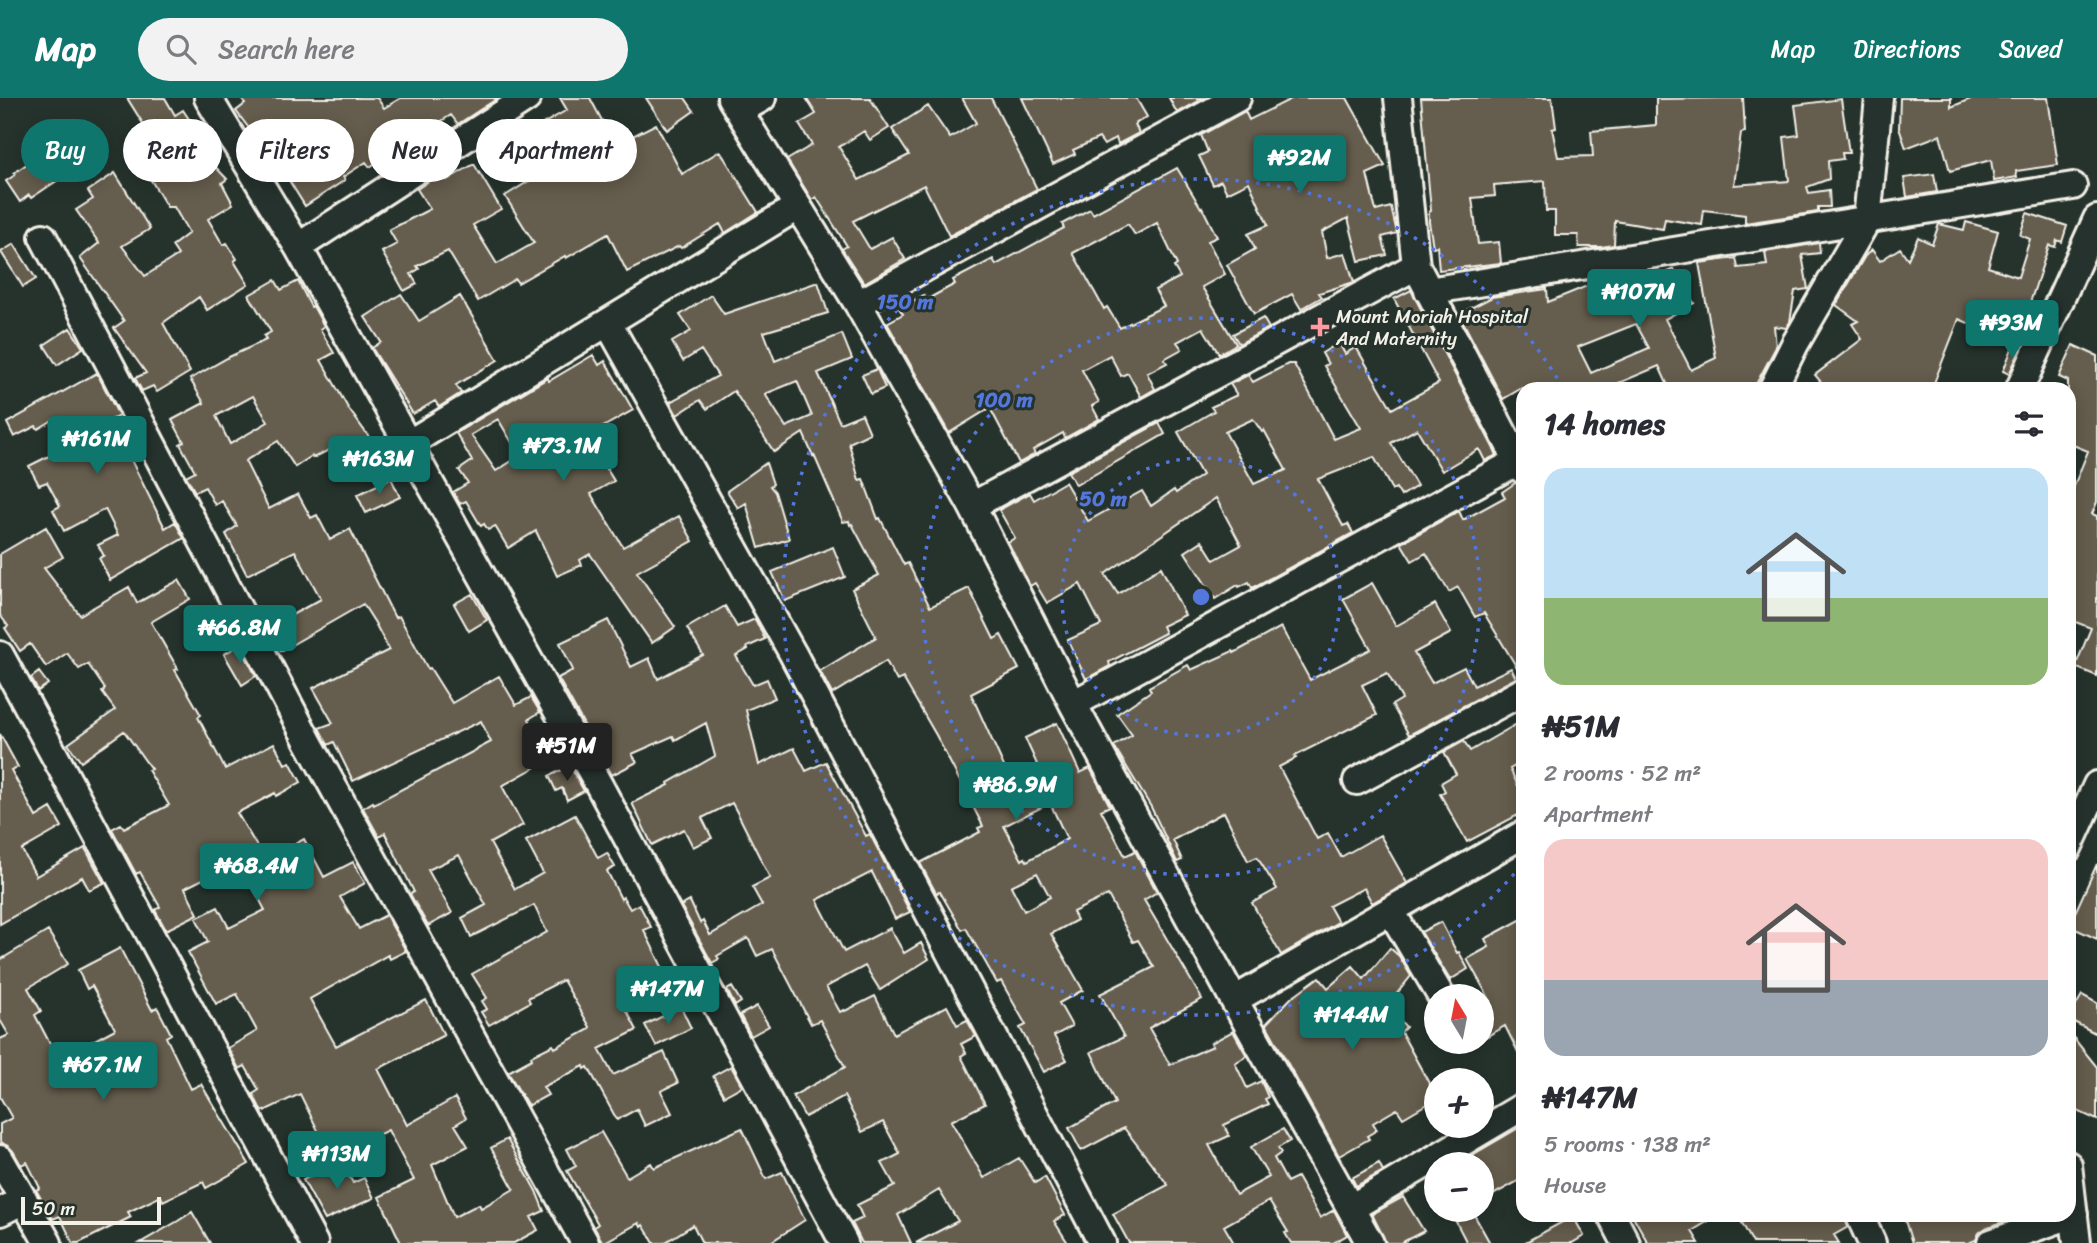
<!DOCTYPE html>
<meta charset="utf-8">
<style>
body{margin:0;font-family:Sriracha,sans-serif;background:#f2f2f3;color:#2b2b33;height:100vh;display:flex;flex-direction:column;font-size:26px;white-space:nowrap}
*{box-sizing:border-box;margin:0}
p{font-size:23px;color:#7c7c81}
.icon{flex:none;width:38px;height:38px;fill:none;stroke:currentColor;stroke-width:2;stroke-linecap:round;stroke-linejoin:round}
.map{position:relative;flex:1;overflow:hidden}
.side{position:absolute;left:1516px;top:284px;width:560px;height:840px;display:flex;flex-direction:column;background:#fff;border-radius:21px;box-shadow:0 4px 18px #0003}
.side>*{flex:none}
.hud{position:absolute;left:21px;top:21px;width:665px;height:63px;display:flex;gap:14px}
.needle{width:46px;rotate:350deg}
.tools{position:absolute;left:1424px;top:886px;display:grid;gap:14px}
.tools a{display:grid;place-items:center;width:70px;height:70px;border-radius:50%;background:#fff;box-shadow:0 4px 18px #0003;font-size:35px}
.scale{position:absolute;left:21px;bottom:18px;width:140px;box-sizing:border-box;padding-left:7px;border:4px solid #f4f1e8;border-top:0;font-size:19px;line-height:24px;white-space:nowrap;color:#f4f1e8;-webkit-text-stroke:5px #26332d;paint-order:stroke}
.price{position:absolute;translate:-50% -60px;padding:0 16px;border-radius:7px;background:#0f766e;color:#fff;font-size:23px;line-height:46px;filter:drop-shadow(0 2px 4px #0008)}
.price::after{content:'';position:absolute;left:50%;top:42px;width:21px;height:16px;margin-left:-10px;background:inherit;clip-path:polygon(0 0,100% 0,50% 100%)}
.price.current{background:#222;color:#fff}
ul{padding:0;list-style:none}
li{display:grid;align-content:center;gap:14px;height:371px;padding:0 28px}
li span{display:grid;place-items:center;height:217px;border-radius:21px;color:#555}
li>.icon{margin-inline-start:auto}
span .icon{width:126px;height:126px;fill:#fffc;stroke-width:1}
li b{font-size:30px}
h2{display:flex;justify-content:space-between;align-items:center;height:84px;padding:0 28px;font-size:30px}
.chip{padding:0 24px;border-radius:32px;background:#fff;box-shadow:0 4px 18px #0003;font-size:24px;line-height:63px}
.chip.current{background:#0f766e;color:#fff}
header{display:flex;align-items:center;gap:42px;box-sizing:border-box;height:98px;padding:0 35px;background:#0f766e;color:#fff}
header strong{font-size:33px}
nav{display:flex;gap:38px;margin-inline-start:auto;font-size:24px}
.search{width:490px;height:63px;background:#f2f2f3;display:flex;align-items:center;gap:18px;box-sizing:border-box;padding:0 24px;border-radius:38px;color:#7c7c81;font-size:26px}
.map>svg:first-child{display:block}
</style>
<header>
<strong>Map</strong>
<div class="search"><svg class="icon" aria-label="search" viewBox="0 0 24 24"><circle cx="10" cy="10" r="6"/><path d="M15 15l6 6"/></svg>Search here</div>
<nav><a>Map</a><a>Directions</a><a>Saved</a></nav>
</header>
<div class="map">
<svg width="2097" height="1145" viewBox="0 0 2097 1145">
<rect width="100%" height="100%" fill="#26332d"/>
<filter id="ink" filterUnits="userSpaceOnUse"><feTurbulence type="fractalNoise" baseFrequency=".0143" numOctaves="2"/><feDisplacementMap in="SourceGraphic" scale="14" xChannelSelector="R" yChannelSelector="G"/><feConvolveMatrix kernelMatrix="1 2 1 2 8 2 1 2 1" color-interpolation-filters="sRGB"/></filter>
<g filter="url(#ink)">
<!-- building -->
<path fill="#655d4e" stroke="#f4f1e8" stroke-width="2" fill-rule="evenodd" d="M127,0H165L175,17L183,12L193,27L183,33L201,63L206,59L227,81L222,85L233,106L208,121L223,147L227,145L237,161L234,163L248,186L207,212L199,199L163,225L190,274L157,294L153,288L142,293L135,280L146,275L114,230L124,223L80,160L99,145L76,112L93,101L88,93L115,75L150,131L122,148L145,178L178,157L172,148L189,135L174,109H167L142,67L162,56Z
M241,0H377L384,10L401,0H498L458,26L451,17L424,34L425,36L392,61L388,56L370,69L366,64L343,79L345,82L305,108L290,84L301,76L272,30L257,41L236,13L245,6Z
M560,0H590L615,47L656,26L682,76L720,53L758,114L725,135L720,126L681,150L679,148L627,174L608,136L566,160L565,158L518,185L515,181L478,203L448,153L417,168L419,171L411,176L417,186L404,193L382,154L397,146L389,132L430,111L417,91L442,74L447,82L474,66L501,111L473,127L497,166L534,145L505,98L542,75L522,38L567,12Z
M646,0H685L694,13L667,32Z
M806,0H870L889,30L870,42L864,33L839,49L859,82L909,57L892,31L928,8L950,40L976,25L962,0H991L1037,91L949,138L924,87L853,123L870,151L892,139L905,161L864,185L842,151L847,148L816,99L812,102L787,62L812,47L799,26L816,16Z
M1022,0H1136L1147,19L1135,26L1139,35L1118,46L1116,40L1104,47L1099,40L1073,52L1075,56L1053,66Z
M1169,0H1204L1177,15Z
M1293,0H1347L1385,68L1367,76L1376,113L1391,109L1397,135L1382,139L1387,157L1359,163L1348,120L1322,134L1327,160L1345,155L1354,184L1319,195L1322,199L1301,211L1292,196L1254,216L1227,167L1255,151L1248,136L1268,127L1249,84L1227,95L1221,83L1213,87L1199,58L1208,54L1201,37L1245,13L1249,22Z
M1421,0H1552L1556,30L1552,31L1558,59L1593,58L1591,33L1656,27V1L1743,0L1745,34L1741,35L1734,87L1789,83L1784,39L1799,37L1795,7L1841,1L1849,55H1842L1843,61L1828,63L1829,81L1807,89L1809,95L1829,92L1830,109H1818V114L1745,125V117L1704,112L1702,127L1665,121L1663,131L1615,123L1614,147L1601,149H1579L1578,137H1555V113H1546L1545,83L1494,87L1495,98L1472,100L1478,146L1499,144L1501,165L1439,172L1437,148L1433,149L1429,124V114L1431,113Z
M1900,0H1951V9L1973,0H2048L2058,67L2016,73L2017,79L1994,83L1991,62L1950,73L1940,37L1906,50L1899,30Z
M515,26L521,34L507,44L501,36Z
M58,44L76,70L31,100L29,97L20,104L6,83L15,77L14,75Z
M1177,70L1201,110L1202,109L1217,139L1208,143L1225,176L1202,189L1236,246L1219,256L1203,230L1177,244L1182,251L1164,261L1167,265L1147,275L1155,291L1141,299L1128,275L1121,278L1110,257L1082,272L1099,304L1092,308L1099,321L1065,340L1063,335L1033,352L1035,356L1019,365L990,310L949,335L887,225L903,216L899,210L924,197L926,202L955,186L953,182L993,161L996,167L1064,130L1062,126L1090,111L1093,116ZM1157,125L1177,167L1174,169L1180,179L1155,192L1164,208L1120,230L1107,209L1104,211L1073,155L1128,126L1135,137Z
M1934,76L1937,94L1907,99L1904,80Z
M2027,115L2067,128L2062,144L2057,142L2055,149L2049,147L2023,226L2026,227L2018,246L1959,221L1932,290H1826L1815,277L1862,241L1852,226L1858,223L1836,207L1865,158L1872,152L1880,163L1900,150L1908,161L1918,139L1932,146L1939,126L1964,132L1966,124L1998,133L1988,169L2018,179L2030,141L2020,137Z
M1819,145L1820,155L1802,157L1808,191L1795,193L1790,224L1786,230L1774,228L1776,249L1754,290H1669L1659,268L1607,290H1522L1503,301L1459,216L1492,199L1547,191L1548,204L1592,186L1594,193L1611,185L1618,199L1674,171L1694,205L1665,221L1691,272L1716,260L1699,165L1736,160L1738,170L1767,167L1765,154ZM1636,226L1649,250L1591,275L1578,249Z
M14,146L36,181L23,189L1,154Z
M275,182L281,192L298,183L311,209L313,208L324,228L320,231L334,255L321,262L348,310L377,350L357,362L345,344L313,360L312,358L295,369L278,343L245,363L269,411L298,396L311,420L317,417L330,442L350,431L395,520L399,518L428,571L430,570L452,605L499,578L516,607L531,599L540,614L529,621L552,660L502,688L523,727L490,745L515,791L543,775L526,743L575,717L598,760L607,755L615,769L607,773L621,801L623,799L630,811L639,806L651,829L644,832L668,881L622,904L637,932L599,951L613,977L664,954L678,985L661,993L672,1015L645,1028L637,1011L617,1022L588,969L585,971L584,968L543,989L548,997L528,1008L508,974L532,961L531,958L553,947L555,950L588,932L590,929L563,882L528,900L530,904L489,927L481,914L487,911L482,903L487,900L472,876L547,834L534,807L471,839L462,820L486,807L459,757L428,772L452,815L428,828L410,796L414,794L385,735L379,739L363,710L373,704L374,706L491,644L481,623L353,683L334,644L328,647L319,630L333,625L313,590L389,552L375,525L363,506L281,553L268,530L321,501L295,453L247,477L226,436L237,428L222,403L215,407L205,389L195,394L186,378L195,373L180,346L184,344L172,322L204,305L190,281L229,259L266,242L264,238L271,234L249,197ZM253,298L268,324L230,346L216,318Z
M818,184L828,215L764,234L775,263L842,236L852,261L818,275L840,325L862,316L870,335L849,345L859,382L863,381L878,421L880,420L904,467L908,465L930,509L969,490L994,541L1001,537L1019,571L971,596L1017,697L1045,684L1025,640L1057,625L1080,675L1090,670L1110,708L1101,712L1125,758L1135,753L1157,794L1144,802L1202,901L1149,930L1170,967L1213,948L1211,945L1233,933L1247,958L1235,965L1247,990L1261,983L1268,999L1265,1001L1268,1006L1224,1027L1229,1038L1209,1047L1236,1097L1269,1079L1251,1049L1283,1031L1290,1043L1278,1050L1281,1055L1274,1060L1287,1084L1297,1079L1320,1120L1334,1112L1347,1137L1333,1145H1291L1285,1135L1288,1134L1269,1103L1224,1128L1234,1145H1129L1113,1116L1168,1087L1124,1030L1081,1053L1069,1030L1115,1005L1091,954L1124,939L1100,896L1154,869L1138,842L1133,844L1108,797L1073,814L1077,822L1051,836L1083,892L1059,905L1072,928L1054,938L1067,962L1044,974L1020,930L1026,927L1001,883L997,885L966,830L962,832L940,794L936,795L920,765L980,734L978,730L983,728L936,637L903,580L897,583L886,563L832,596L820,573L876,539L852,491L879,477L852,426L850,427L849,423L843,424L814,357L813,358L803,335L774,354L734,293L707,311L700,302L677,317L670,304L718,278L701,252L683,263L672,244L691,233L680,217L711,197L724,216ZM797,283L812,318L786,329L765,296ZM1050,705L1067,741L1027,763L1025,760L1022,762L1004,728ZM1037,775L1050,799L1024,813L1011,788Z
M1411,192L1497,357L1485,363L1479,351L1442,373L1417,331L1391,345L1417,388L1401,398L1396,390L1392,392L1374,359L1318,381L1343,428L1348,426L1353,435L1252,490L1249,484L1239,489L1238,487L1215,501L1185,454L1202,443L1214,462L1241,447L1216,400L1105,476L1118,496L1161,469L1185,517L1162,528L1165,535L1109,564L1110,568L1086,581L1068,542L1101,527L1080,486L1047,505L1035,485L1030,488L1008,444L1015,440L999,412L1030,395L1034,402L1065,384L1088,423L1142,393L1151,408L1174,392L1176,395L1202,377L1178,334L1214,313L1211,309L1237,297L1230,286L1248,277L1253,284L1288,266H1294L1334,341L1361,330L1324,268L1328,266L1322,255L1339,245L1345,256L1356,249L1392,311L1439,285L1394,201ZM1253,321L1262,334L1264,332L1286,372L1254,386L1225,334Z
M401,196L419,223L460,198L498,262L456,287L461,295L439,309L435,303L413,316L372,250L381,244L365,219Z
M1263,220L1269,230L1239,246L1233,236Z
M70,230L83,250L57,267L44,247Z
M2073,247L2097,258V404L2092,416L2097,418V578L2075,569L2091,530L2068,521V403L2088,353L2068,345V283L2059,279Z
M2013,248L2021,251L2009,276L2003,273Z
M593,257L599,267L605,263L633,312L587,338L614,383L591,396L623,449L679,418L693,443L637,474L675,529L652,545L590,456L580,462L582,467L557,478L536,433L508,450L495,428L488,432L484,426L481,428L466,403L460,406L453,394L468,385L459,372L472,363L456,335L548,280L549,283ZM498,321L520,358L496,373L471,337Z
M877,271L885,290L871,296L862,277Z
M97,275L119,318L111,322L165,430L175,424L184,440L110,482L99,460L104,458L98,447L118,437L105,411L64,433L53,412L60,408L47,384L39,387L29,368L67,349L53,322L38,331L36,328L14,339L7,325Z
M1159,325L1165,336L1076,387L1068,374Z
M766,365L773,386L770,388L775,394L789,441L759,450L746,405L738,410L727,393Z
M391,380L400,399L366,415L357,397Z
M1515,385L1522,387V578L1484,515L1475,519L1458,489L1449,494L1426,455L1412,463L1401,445L1459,413L1463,422L1505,399L1502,394Z
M46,429L63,459L44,470L80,517L129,489L137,505L179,482L190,501L151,524L178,571L175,572L201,617L198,619L225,671L274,645L285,666L290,664L301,684L276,698L275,695L237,715L265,762L304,741L324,779L353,764L365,785L340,799L359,831L386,817L406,853L390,861L388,857L310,901L336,948L426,902L444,937L378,971L407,1027L455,1000L466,1020L455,1027L468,1048L432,1067L454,1119L479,1106L481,1110L514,1091L491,1050L507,1041L536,1093L544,1113L531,1119L538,1132L514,1145H401L379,1099L414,1082L388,1032L331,1059L300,996L262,1014L253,996L259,992L245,968L239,971L228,950L257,933L237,896L216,906L188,854L208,844L196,820L218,809L229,830L265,812L239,763L185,790L198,816L166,832L155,812L160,809L140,774L136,776L112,731L121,726L124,730L169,707L148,672L151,671L124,633L81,664L68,646L115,612L102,594L105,591L88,566L79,571L67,555L46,569L30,546L20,553L5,530L8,528L0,517V456Z
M833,449L845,479L785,503L772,474Z
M1372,485L1396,528L1435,506L1451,535L1414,555L1432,585L1464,569L1474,588L1511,570L1516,580L1409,637L1392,607L1402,601L1387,575L1362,587L1377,617L1294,658L1296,660L1279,669L1317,741L1328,735L1341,759L1380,737L1407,785L1372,805L1364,790L1329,808L1338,824L1281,857L1252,805L1277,791L1257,759L1248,763L1224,714L1173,742L1182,762L1177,764L1151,709L1114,648L1132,637L1117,616L1151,593L1149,589L1188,567L1191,572L1233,553L1234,555L1281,529L1310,582L1371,551L1343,501Z
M472,496L487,522L469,533L454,506Z
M725,508L737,529L755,521L765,541L747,549L748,551L736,558L753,587L767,581L775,600L746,612L759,667L794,650L806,673L826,664L866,738L870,736L910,814L895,821L872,774L817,802L844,854L890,830L904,855L921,845L929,861L880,892L865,868L826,889L840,914L844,912L845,913L875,898L894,936L947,908L957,927L967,922L976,938L961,946L966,955L961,958L985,1006L951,1023L984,1080L1019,1060L1035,1085L1045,1079L1065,1117L1054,1123L1068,1145H916L958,1123L939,1092L898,1117L911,1145H862L852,1125L863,1120L857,1107L895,1088L882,1065L900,1056L883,1024L862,1034L844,998L805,1019L793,998L845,969L820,922L811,926L772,851L757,858L748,840L717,858L719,861L712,865L681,808L690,803L700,825L703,823L710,837L762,807L752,789L770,780L739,718L732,705L702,720L712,740L693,749L684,731L652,747L632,705L669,687L668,685L715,658L706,625L675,642L673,638L632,656L637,664L612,677L558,580L573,572L560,545L608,522L631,569L649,560L658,581L703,557L687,530Z
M240,547L256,578L242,587L224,556Z
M39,574L48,586L38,593L31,580Z
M1522,623V664L1510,671L1522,696V715L1467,744L1440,696L1445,693L1441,685L1456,676L1444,654L1464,643L1470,653Z
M0,636L18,669L11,672L36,719L51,710L62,729L22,752L36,778L85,750L104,785L89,792L82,779L0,826Z
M570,668L584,693L567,702L562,690L556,693L549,678Z
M2097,766V841L2069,828Z
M1522,821V962L1505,928L1482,941V910L1490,905V902L1467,861L1489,849L1485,841Z
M1441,824L1457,855L1459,854L1468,871L1450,882L1421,834Z
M48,833L68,866L28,890L41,913L35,917L58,961L74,986L105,970L91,944L115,931L92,888L87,891L78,872L120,850L152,912L157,909L171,936L166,939L191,991L201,986L249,1066L206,1090L203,1084L163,1103L161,1098L128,1114L131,1119L79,1145H73L60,1118L53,1121L36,1092L40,1090L27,1064L21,1067L13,1053L0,1043V1026L12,1020L0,999V941L9,937L0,922V862Z
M1390,850L1399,858L1411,878L1387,908L1406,929L1401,934L1437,1000L1403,1020L1397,1011L1373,1025L1377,1032L1367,1038L1369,1041L1339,1058L1266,926L1292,899L1319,879L1328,890L1353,868L1364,881Z
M732,889L741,904L735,908L727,892Z
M2082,897L2097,905V936L2068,921Z
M757,908L769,928L751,938L740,917Z
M681,909L691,930L656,948L645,927Z
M2068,933L2097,969V1022L2073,1011L2068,1005Z
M731,968L742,988L724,998L713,978Z
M1522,1028V1081L1482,1103V1066H1457Z
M742,1030L766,1081L782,1074L805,1122L769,1145H702L693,1127L664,1145H654L643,1127L641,1129L639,1125L603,1145L594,1129L598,1126L567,1073L576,1068L567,1051L601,1034L627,1079L651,1065L654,1070Z
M340,1062L353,1085L364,1080L374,1100L325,1122L303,1082Z
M1379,1065L1383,1073L1356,1088L1352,1080Z
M1403,1099L1424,1133L1401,1145H1386L1372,1116Z
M1472,1113L1490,1145H1467L1455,1122Z
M192,1114L210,1145H140L178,1123Z
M1632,1116H1720L1692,1133L1699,1145H1648Z
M1737,1116H1844L1848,1129L1834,1137L1839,1145H1753Z
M1903,1116H2025L1986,1130L1979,1135L1976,1142L1968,1145H1912Z
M1573,1118L1584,1138L1572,1145H1524Z"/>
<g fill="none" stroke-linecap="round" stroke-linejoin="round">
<!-- minor casing -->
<g stroke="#f4f1e8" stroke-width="32">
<path id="minor" d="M208,0L298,149
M527,0L298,149L600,689L844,1145
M731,0L858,206L972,408L1073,606L1234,902L1370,1145
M1398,0L1416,168L1522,371
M739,13L762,0
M43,139L309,645L585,1145
M1428,193L2073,88
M858,206L1237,0
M608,225L793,556L1102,1145
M1773,290L1795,246L1867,122L1879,0
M2020,290L2097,121
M408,346L797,109
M972,408L1416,168
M0,557C107,752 209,949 314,1145
M1073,606L1518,363
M1357,683L1522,594
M2068,750L2097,687
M1391,813L1441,898
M1234,902L1522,737
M0,1061L48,1145
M2068,1067L2077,1145
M1351,1110L1522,1009
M0,1114L24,1102
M1611,1116L1626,1145
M1859,1116L1872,1145
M1991,1145L2074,1116"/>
</g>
<!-- minor -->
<use href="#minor" stroke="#26332d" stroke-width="26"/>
</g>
</g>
<!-- distance rings -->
<g fill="none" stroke="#5377dc" stroke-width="3.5" stroke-dasharray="3.5 7">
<circle cx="1201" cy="499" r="139"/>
<circle cx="1201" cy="499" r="279"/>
<path d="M1521 768A418 418 0 1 1 1563 290"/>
</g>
<!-- markers -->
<path fill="#ff9aa2" stroke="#26332d" stroke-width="2.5" d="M1316.5 218.5h7v7h7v7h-7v7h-7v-7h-7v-7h7z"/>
<g text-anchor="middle" stroke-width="6" stroke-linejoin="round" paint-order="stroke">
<!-- poi labels -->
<g font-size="19" fill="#f4f1e8" stroke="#26332d" text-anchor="start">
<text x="1336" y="225">Mount Moriah Hospital<tspan x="1336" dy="22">And Maternity</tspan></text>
</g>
</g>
<circle cx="1201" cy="499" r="10" fill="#5377dc" stroke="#26332d" stroke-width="3.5"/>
<g font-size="21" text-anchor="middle" font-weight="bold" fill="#5377dc" stroke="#26332d" stroke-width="6" stroke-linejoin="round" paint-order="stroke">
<text x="905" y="211">150 m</text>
<text x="1004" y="309">100 m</text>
<text x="1103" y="408">50 m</text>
</g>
</svg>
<div class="tools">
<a><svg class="needle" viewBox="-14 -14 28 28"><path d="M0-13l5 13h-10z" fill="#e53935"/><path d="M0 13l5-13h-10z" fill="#7c7c81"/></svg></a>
<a>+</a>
<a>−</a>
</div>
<div class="scale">50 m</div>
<b class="price" style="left:1300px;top:97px">₦92M</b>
<b class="price" style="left:1639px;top:231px">₦107M</b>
<b class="price" style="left:2012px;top:262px">₦93M</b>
<b class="price" style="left:97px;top:378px">₦161M</b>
<b class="price" style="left:563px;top:385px">₦73.1M</b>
<b class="price" style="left:379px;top:398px">₦163M</b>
<b class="price" style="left:240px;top:567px">₦66.8M</b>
<b class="price current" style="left:567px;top:685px">₦51M</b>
<b class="price" style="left:1016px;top:724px">₦86.9M</b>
<b class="price" style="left:257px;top:805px">₦68.4M</b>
<b class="price" style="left:668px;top:928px">₦147M</b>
<b class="price" style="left:1352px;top:954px">₦144M</b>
<b class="price" style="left:103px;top:1004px">₦67.1M</b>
<b class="price" style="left:337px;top:1093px">₦113M</b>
<div class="hud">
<a class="chip current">Buy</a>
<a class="chip">Rent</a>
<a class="chip">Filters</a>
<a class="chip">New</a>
<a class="chip">Apartment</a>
</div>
<section class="side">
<h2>14 homes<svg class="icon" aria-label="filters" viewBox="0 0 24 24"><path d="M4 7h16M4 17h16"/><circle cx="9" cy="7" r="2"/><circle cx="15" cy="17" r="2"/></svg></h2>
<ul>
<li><span style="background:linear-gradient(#bfe0f5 60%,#8fb573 0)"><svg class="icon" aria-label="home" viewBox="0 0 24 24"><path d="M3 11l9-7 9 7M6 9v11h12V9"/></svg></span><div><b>₦51M</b><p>2 rooms · 52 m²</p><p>Apartment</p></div></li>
<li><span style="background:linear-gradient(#f6c9c9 65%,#9aa5b1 0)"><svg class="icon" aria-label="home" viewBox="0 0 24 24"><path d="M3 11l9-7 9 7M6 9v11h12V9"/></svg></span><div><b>₦147M</b><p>5 rooms · 138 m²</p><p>House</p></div></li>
</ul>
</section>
</div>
